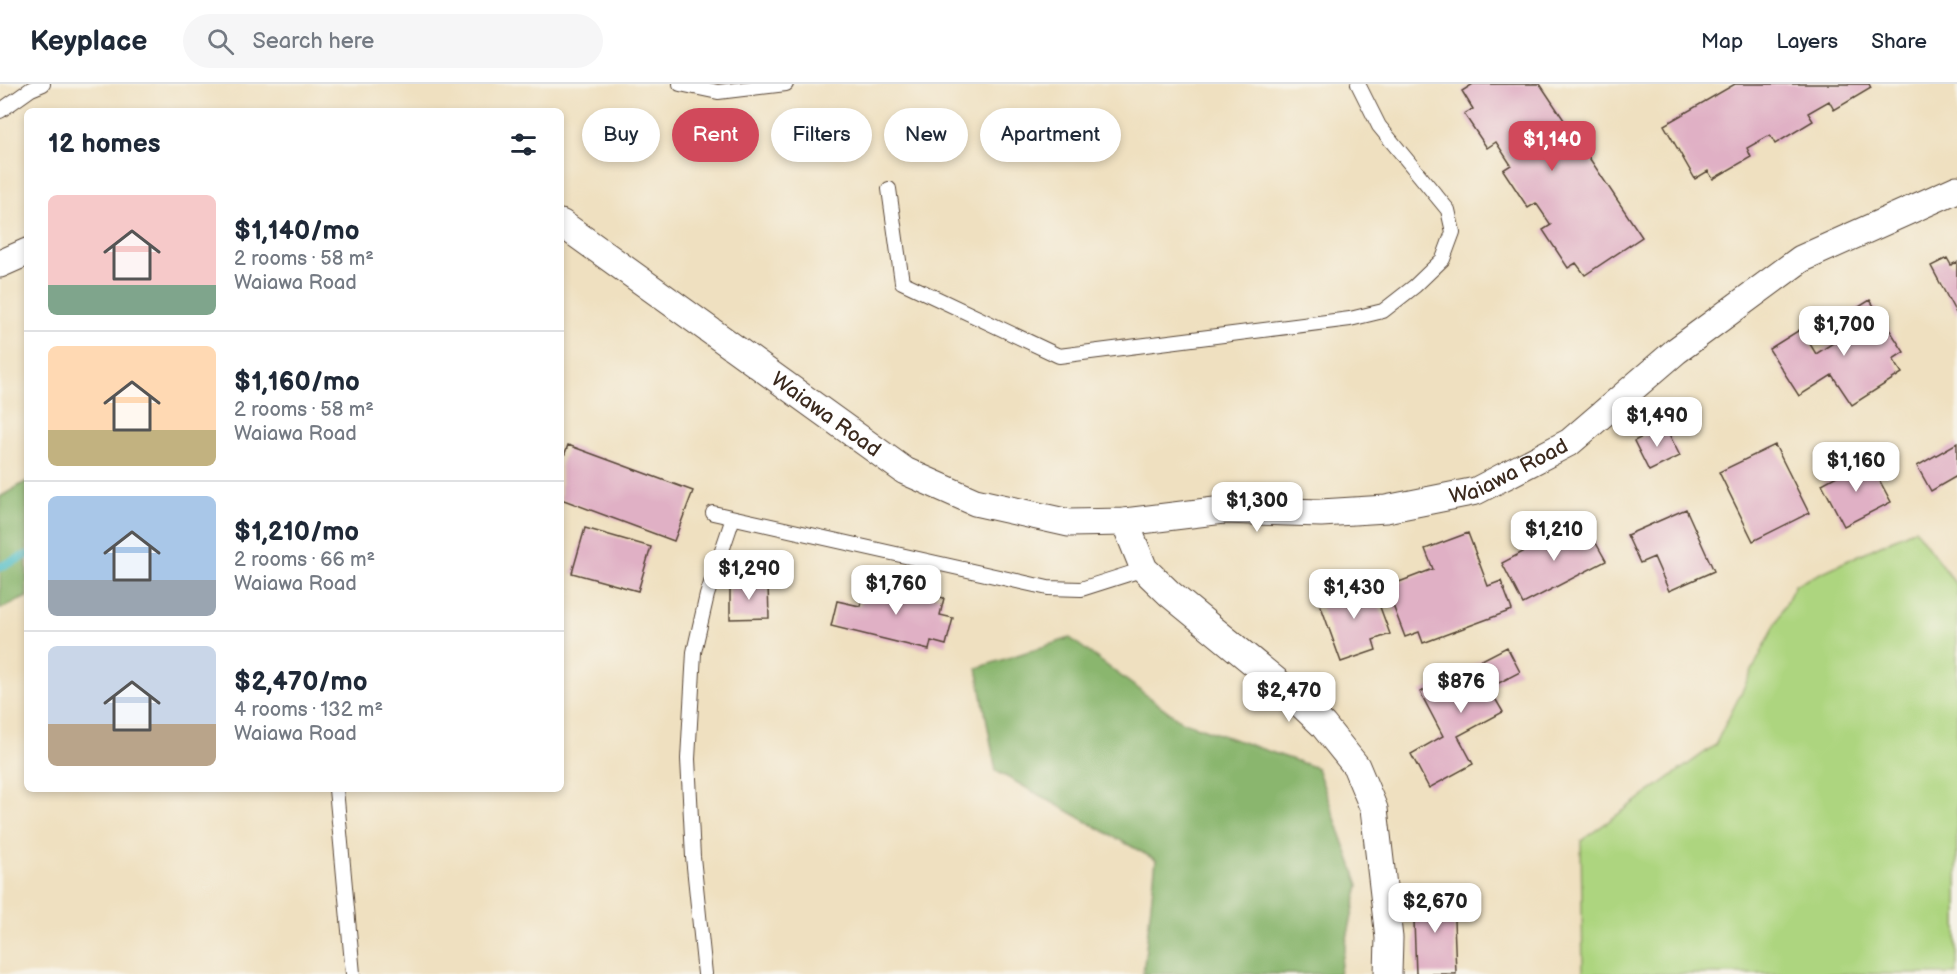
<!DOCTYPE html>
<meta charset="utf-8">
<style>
body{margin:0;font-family:"Balsamiq Sans",sans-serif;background:#f6f6f7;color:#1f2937;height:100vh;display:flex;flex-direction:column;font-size:22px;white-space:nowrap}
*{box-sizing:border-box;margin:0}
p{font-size:20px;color:#747a83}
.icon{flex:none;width:33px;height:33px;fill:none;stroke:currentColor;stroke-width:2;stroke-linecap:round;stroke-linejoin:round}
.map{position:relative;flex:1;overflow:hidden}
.side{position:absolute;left:24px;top:24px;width:540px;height:684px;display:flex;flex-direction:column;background:#fff;border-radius:9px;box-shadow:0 3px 9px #0003}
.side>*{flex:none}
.guide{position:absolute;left:582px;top:24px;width:570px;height:54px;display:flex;gap:12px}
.price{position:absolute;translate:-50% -51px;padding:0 14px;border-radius:12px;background:#fff;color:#222;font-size:20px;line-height:39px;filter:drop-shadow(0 2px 3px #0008)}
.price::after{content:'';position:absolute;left:50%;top:36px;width:18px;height:14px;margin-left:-9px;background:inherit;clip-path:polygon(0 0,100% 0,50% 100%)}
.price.on{background:#d1495b;color:#fff}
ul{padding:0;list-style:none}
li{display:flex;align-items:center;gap:18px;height:150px;padding:0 24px}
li+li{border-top:2px solid #e0e1e3}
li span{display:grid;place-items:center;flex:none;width:168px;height:120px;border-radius:9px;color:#555}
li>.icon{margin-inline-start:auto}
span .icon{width:72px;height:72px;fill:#fffc;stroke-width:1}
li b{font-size:26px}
h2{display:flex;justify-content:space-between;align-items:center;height:72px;padding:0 24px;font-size:26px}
.chip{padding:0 21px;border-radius:27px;background:#fff;box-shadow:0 3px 9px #0003;font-size:21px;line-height:54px}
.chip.on{background:#d1495b;color:#fff}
header{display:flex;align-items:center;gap:36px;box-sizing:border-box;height:84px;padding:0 30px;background:#fff;border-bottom:2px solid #e0e1e3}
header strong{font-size:28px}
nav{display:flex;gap:33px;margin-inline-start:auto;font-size:21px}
.search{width:420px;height:54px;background:#f6f6f7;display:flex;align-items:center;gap:15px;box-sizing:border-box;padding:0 21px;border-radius:33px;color:#747a83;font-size:22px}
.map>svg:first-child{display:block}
</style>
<header>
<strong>Keyplace</strong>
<div class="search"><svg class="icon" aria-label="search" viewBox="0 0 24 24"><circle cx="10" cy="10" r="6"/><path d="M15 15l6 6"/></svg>Search here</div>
<nav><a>Map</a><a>Layers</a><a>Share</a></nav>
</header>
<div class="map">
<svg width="1957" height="890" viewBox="0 0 1957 890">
<rect width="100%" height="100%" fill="#f7f3e8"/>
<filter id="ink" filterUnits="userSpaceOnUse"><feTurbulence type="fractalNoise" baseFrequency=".0167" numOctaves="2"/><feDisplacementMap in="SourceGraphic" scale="12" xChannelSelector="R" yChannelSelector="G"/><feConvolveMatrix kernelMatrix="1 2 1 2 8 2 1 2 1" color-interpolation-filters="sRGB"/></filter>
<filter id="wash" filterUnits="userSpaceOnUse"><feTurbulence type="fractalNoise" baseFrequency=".008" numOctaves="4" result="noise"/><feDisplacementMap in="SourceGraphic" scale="24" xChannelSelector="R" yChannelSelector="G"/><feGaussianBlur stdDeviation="1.35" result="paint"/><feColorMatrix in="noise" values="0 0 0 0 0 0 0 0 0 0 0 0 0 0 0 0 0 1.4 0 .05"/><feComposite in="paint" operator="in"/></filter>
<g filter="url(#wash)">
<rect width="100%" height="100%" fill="#efe0c0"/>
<!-- green -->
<path fill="#add57f" stroke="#74804e" stroke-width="1.5" d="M1915,445L1957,502V890H1583L1581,757L1715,661L1795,501Z"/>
<!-- forest -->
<path fill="#8ab66e" stroke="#627046" stroke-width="1.5" d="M27,397V513L0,525V413Z
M1070,554L1181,637L1317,684L1359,801L1339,890H1143L1156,776L996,687L977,584Z"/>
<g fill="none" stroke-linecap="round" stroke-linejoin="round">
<!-- stream -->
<path stroke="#4fbdc6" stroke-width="9" d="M0,483L27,471"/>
</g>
<g id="blocks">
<!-- building -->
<path fill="#e0b0c5" d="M1473,0H1540L1642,153L1585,191L1576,179L1568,184L1543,146L1551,141L1536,119L1528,124L1503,86L1511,81L1496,58L1487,64L1464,30L1473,25L1462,7Z
M1735,0H1869L1871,4L1834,26L1829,17L1808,29L1813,37L1775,60L1770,51L1747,64L1751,73L1713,95L1708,87L1695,95L1664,41Z
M1947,174L1951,181L1957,178V231L1931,182Z
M1870,216L1904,268L1893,275L1902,289L1852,321L1832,291L1799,312L1769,265L1801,245L1816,270L1855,245L1846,231Z
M1665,342L1680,372L1649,387L1634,357Z
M1957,359V392L1931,407L1917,382Z
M568,361L693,407L674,457L561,415V380Z
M1775,361L1809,429L1753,457L1719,388Z
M1868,375L1891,418L1844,442L1822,400Z
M1686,425L1714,487L1669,507L1654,473L1640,479L1627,451Z
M1583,436L1606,477L1523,520L1502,479Z
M585,444L651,463L638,507L572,489Z
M1468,449L1488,502L1501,497L1512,526L1423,559L1419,548L1405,553L1386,503L1433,485L1425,465Z
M867,495L944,514L940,531L953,534L946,561L931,557L929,566L831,542L837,517L860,522Z
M1370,496L1390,550L1373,556L1376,566L1341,578L1318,514Z
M730,500H768L769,534L730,535Z
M1507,563L1520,588L1489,604L1503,628L1458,652L1473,680L1429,704L1411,670L1443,652L1420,608Z
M1453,809L1456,890H1416L1413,810Z"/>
</g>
</g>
<g filter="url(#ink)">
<use href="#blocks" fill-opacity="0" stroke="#564536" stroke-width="1.5"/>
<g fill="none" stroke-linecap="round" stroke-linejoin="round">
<!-- lane casing -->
<g stroke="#564536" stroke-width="16">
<path id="lane" d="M680,0L718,8L786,0
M0,27L31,5L43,0
M889,105L902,198L1059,272L1350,235L1383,227L1415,202L1443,175L1453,148L1448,126L1379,42L1358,0
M713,429L1048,504L1081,505L1144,485
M336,705L353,890
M705,890L693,773L688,675L694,568L707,511L733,434"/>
</g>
<!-- street casing -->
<g stroke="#564536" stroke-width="29">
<g id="street">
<path id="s1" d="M561,139L905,387L975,418L1069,439L1125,438L1223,426L1321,429L1386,425L1476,407L1570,358L1676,267L1801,175L1957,105"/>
<path d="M0,180L27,168"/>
<path d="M1125,438L1144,485L1170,510L1281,601L1323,641L1356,682L1374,725L1389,854L1388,890"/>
</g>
</g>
<!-- lane -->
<use href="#lane" stroke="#fff" stroke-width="14"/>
<!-- street -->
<use href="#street" stroke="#fff" stroke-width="27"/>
</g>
</g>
<g text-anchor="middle" stroke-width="6" stroke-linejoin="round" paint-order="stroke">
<!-- street labels -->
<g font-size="21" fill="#3b2a1e" stroke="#f7f3e8">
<text dy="7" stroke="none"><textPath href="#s1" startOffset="327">Waiawa Road</textPath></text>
<text dy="7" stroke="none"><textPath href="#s1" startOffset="1044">Waiawa Road</textPath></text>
</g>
</g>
</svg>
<b class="price on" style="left:1552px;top:88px">$1,140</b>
<b class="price" style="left:1844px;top:273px">$1,700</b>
<b class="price" style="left:1657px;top:364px">$1,490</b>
<b class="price" style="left:1856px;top:409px">$1,160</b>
<b class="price" style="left:1257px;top:449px">$1,300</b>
<b class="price" style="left:1554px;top:478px">$1,210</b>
<b class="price" style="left:749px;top:517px">$1,290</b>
<b class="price" style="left:896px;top:532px">$1,760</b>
<b class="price" style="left:1354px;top:536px">$1,430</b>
<b class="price" style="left:1461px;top:630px">$876</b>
<b class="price" style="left:1289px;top:639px">$2,470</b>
<b class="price" style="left:1435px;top:850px">$2,670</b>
<div class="guide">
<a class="chip">Buy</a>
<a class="chip on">Rent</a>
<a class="chip">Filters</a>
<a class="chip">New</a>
<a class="chip">Apartment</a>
</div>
<section class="side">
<h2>12 homes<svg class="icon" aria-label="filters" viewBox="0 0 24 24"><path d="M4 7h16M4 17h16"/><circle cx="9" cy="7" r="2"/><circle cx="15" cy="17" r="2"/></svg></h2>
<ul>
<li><span style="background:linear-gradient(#f6c9c9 75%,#7fa58c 0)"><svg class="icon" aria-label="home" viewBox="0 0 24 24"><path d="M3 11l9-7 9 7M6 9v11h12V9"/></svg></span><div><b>$1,140/mo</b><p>2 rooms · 58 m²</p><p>Waiawa Road</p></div></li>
<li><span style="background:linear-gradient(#ffd9b3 70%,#c2b280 0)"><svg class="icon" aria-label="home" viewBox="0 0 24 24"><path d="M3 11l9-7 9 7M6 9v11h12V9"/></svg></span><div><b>$1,160/mo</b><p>2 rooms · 58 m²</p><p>Waiawa Road</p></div></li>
<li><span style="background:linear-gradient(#a9c7e8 70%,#9aa5b1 0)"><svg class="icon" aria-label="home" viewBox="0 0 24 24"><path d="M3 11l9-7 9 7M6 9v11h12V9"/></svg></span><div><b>$1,210/mo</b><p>2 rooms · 66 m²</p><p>Waiawa Road</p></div></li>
<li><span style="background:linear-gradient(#c9d6e8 65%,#b9a48a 0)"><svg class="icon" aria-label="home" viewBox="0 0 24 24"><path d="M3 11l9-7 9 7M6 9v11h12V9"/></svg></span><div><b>$2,470/mo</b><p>4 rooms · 132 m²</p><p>Waiawa Road</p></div></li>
</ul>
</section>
</div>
